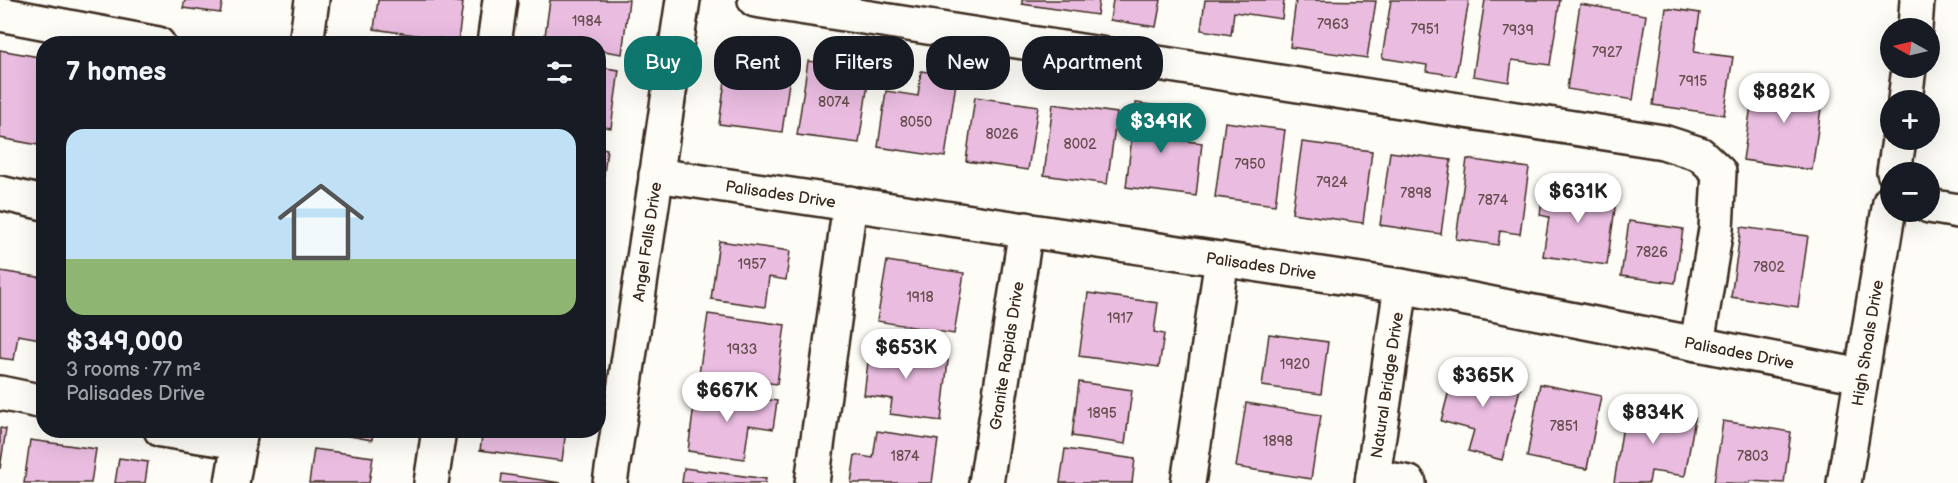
<!DOCTYPE html>
<meta charset="utf-8">
<style>
body{margin:0;font-family:"Balsamiq Sans",sans-serif;background:#20242c;color:#f1f3f6;height:100vh;display:flex;flex-direction:column;font-size:22px;white-space:nowrap}
*{box-sizing:border-box;margin:0}
p{font-size:20px;color:#9ea1a6}
.icon{flex:none;width:33px;height:33px;fill:none;stroke:currentColor;stroke-width:2;stroke-linecap:round;stroke-linejoin:round}
.map{position:relative;flex:1;overflow:hidden}
.side{position:absolute;left:36px;top:36px;width:570px;height:402px;display:flex;flex-direction:column;background:#171b24;border-radius:24px;box-shadow:0 6px 24px #0002}
.side>*{flex:none}
.guide{position:absolute;left:624px;top:36px;width:570px;height:54px;display:flex;gap:12px}
.needle{width:39px;rotate:278deg}
.buttons{position:absolute;left:1880px;top:18px;display:grid;gap:12px}
.buttons a{display:grid;place-items:center;width:60px;height:60px;border-radius:50%;background:#171b24;box-shadow:0 6px 24px #0002;font-size:30px}
.price{position:absolute;translate:-50% -51px;padding:0 14px;border-radius:21px;background:#fff;color:#222;font-size:20px;line-height:39px;filter:drop-shadow(0 2px 3px #0008)}
.price::after{content:'';position:absolute;left:50%;top:36px;width:18px;height:14px;margin-left:-9px;background:inherit;clip-path:polygon(0 0,100% 0,50% 100%)}
.price.selected{background:#0f766e;color:#fff}
ul{padding:0;list-style:none}
li{display:grid;align-content:center;gap:12px;height:318px;padding:0 30px}
li span{display:grid;place-items:center;height:186px;border-radius:18px;color:#555}
li>.icon{margin-inline-start:auto}
span .icon{width:108px;height:108px;fill:#fffc;stroke-width:1}
li b{font-size:26px}
h2{display:flex;justify-content:space-between;align-items:center;height:72px;padding:0 30px;font-size:26px}
.tag{padding:0 21px;border-radius:24px;background:#171b24;box-shadow:0 6px 24px #0002;font-size:21px;line-height:54px}
.tag.selected{background:#0f766e;color:#fff}
.map>svg:first-child{display:block}
</style>
<div class="map">
<svg width="1958" height="483" viewBox="0 0 1958 483">
<rect width="100%" height="100%" fill="#fdfcf7"/>
<filter id="ink" filterUnits="userSpaceOnUse"><feTurbulence type="fractalNoise" baseFrequency=".0167" numOctaves="2"/><feDisplacementMap in="SourceGraphic" scale="12" xChannelSelector="R" yChannelSelector="G"/><feConvolveMatrix kernelMatrix="1 2 1 2 8 2 1 2 1" color-interpolation-filters="sRGB"/></filter>
<g filter="url(#ink)">
<!-- building -->
<path fill="#e9bce0" stroke="#3b2a1e" stroke-width="1.5" d="M185,0H223L220,13L183,8Z
M378,0H443L463,3L458,41L374,29Z
M550,0H629L622,54L598,50V44L544,43Z
M1022,0H1099L1097,15L1022,4Z
M1113,0H1161L1156,27L1110,20Z
M1205,0H1284L1282,19L1234,12L1231,35L1201,30Z
M1296,0L1376,1L1367,58L1290,47Z
M1391,0H1469L1456,76L1426,71L1427,65L1382,58Z
M1485,0H1560L1550,65L1512,60L1509,82L1473,76Z
M1580,4L1646,15L1633,100L1567,89Z
M1666,8L1700,13L1694,52L1733,57L1724,115L1653,105Z
M0,50L44,58V146L0,138Z
M729,52L792,61L782,132L719,124Z
M808,61L870,70L859,143L797,135Z
M598,67L619,70L611,128L598,126Z
M921,71L957,76L945,157L878,147L886,91L918,96Z
M1755,78L1824,88L1812,170L1743,160Z
M975,97L1038,106L1028,170L966,161Z
M1136,103L1174,108L1170,139L1202,143L1196,196L1126,187Z
M1053,104L1117,113L1107,184L1044,175Z
M1225,122L1285,130L1275,205L1215,197Z
M1302,142L1372,151L1363,223L1292,213Z
M598,147L607,149L599,215H598Z
M1390,152L1451,160L1441,234L1380,225Z
M1467,159L1529,168L1520,234L1500,231L1498,245L1456,239Z
M1544,184L1617,194L1607,265L1543,256L1549,217L1540,215Z
M1629,221L1683,229L1675,283L1621,276Z
M1741,227L1808,236L1798,307L1731,297Z
M719,241L790,251L786,280L769,277L765,307L711,299Z
M887,261L964,273L954,334L877,321Z
M0,271L44,278L41,339L18,335L14,360L0,358Z
M1088,293L1158,303L1154,332L1164,334L1159,367L1079,356Z
M708,314L785,325L777,384L699,374Z
M1269,334L1328,342L1321,394L1262,386Z
M871,338L904,342L902,355L948,360L941,421L890,414L892,399L864,395Z
M1456,364L1522,381L1502,460L1468,451L1474,430L1441,421Z
M1079,382L1132,390L1125,444L1072,436Z
M1540,384L1601,396L1587,469L1527,457Z
M696,390L777,401L773,429L749,425L744,459L688,451Z
M1246,403L1321,415L1311,479L1236,467Z
M1626,406L1695,418L1685,476L1651,471L1649,483H1614Z
M1723,421L1791,432L1784,483L1750,481V483H1714Z
M0,428L6,429L0,469Z
M317,430H373L372,440Z
M483,430H566L562,461L480,450Z
M877,431L938,440L932,483H851L855,455L873,458Z
M30,440L96,449L91,483H24Z
M314,449L373,457L369,483H309Z
M1065,449L1135,459L1132,483H1060Z
M119,458L148,462L145,483H115Z
M684,468L766,479L765,483H682Z
M502,474L561,483H501Z"/>
<g fill="none" stroke-linecap="round" stroke-linejoin="round">
<!-- minor casing -->
<g stroke="#3b2a1e" stroke-width="38">
<g id="minor">
<path d="M755,0L1663,142L1700,154L1719,172L1716,229L1697,344"/>
<path d="M0,14L158,44"/>
<path d="M1915,28L1917,0"/>
<path d="M306,44L312,0"/>
<path d="M494,44L500,0"/>
<path d="M1905,100L1909,68"/>
<path d="M1894,172L1899,140"/>
<path id="s1" d="M656,175L1401,286L1861,376"/>
<path d="M0,193L44,203"/>
<path d="M1929,206L1958,211"/>
<path d="M0,393L44,402"/>
<path d="M161,430L239,442"/>
<path d="M1373,476L1409,483"/>
<path d="M232,483L241,430"/>
<path d="M431,483L439,430"/>
<path id="s2" d="M610,483L683,0"/>
<path d="M812,483L850,203"/>
<path id="s3" d="M986,483L1026,229"/>
<path d="M1188,483L1222,259"/>
<path id="s4" d="M1372,483L1401,286"/>
<path id="s5" d="M1844,483L1890,202"/>
</g>
</g>
<!-- minor -->
<use href="#minor" stroke="#fdfcf7" stroke-width="33"/>
</g>
</g>
<g text-anchor="middle" stroke-width="6" stroke-linejoin="round" paint-order="stroke">
<!-- number labels -->
<g font-size="14" fill="#664e4e">
<text x="587" y="26">1984</text>
<text x="1333" y="29">7963</text>
<text x="1425" y="34">7951</text>
<text x="1518" y="35">7939</text>
<text x="1607" y="57">7927</text>
<text x="1693" y="86">7915</text>
<text x="834" y="107">8074</text>
<text x="916" y="127">8050</text>
<text x="1002" y="139">8026</text>
<text x="1080" y="149">8002</text>
<text x="1250" y="169">7950</text>
<text x="1332" y="187">7924</text>
<text x="1416" y="198">7898</text>
<text x="1493" y="205">7874</text>
<text x="1652" y="257">7826</text>
<text x="752" y="269">1957</text>
<text x="1769" y="272">7802</text>
<text x="920" y="302">1918</text>
<text x="1120" y="323">1917</text>
<text x="742" y="354">1933</text>
<text x="1295" y="369">1920</text>
<text x="1102" y="418">1895</text>
<text x="1564" y="431">7851</text>
<text x="1278" y="446">1898</text>
<text x="905" y="461">1874</text>
<text x="1753" y="461">7803</text>
</g>
<!-- street labels -->
<g font-size="16" fill="#3b2a1e" stroke="#fdfcf7">
<text dy="6" stroke="none"><textPath href="#s1" startOffset="126">Palisades Drive</textPath></text>
<text dy="6" stroke="none"><textPath href="#s2" startOffset="244">Angel Falls Drive</textPath></text>
<text dy="6" stroke="none"><textPath href="#s1" startOffset="612">Palisades Drive</textPath></text>
<text dy="6" stroke="none"><textPath href="#s5" startOffset="142">High Shoals Drive</textPath></text>
<text dy="6" stroke="none"><textPath href="#s1" startOffset="1098">Palisades Drive</textPath></text>
<text dy="6" stroke="none"><textPath href="#s3" startOffset="129">Granite Rapids Drive</textPath></text>
<text dy="6" stroke="none"><textPath href="#s4" startOffset="99">Natural Bridge Drive</textPath></text>
</g>
</g>
</svg>
<div class="buttons">
<a><svg class="needle" viewBox="-14 -14 28 28"><path d="M0-13l5 13h-10z" fill="#e53935"/><path d="M0 13l5-13h-10z" fill="#9ea1a6"/></svg></a>
<a>+</a>
<a>−</a>
</div>
<b class="price" style="left:1784px;top:124px">$882K</b>
<b class="price selected" style="left:1161px;top:154px">$349K</b>
<b class="price" style="left:1578px;top:224px">$631K</b>
<b class="price" style="left:906px;top:380px">$653K</b>
<b class="price" style="left:1483px;top:408px">$365K</b>
<b class="price" style="left:727px;top:423px">$667K</b>
<b class="price" style="left:1653px;top:445px">$834K</b>
<div class="guide">
<a class="tag selected">Buy</a>
<a class="tag">Rent</a>
<a class="tag">Filters</a>
<a class="tag">New</a>
<a class="tag">Apartment</a>
</div>
<section class="side">
<h2>7 homes<svg class="icon" aria-label="filters" viewBox="0 0 24 24"><path d="M4 7h16M4 17h16"/><circle cx="9" cy="7" r="2"/><circle cx="15" cy="17" r="2"/></svg></h2>
<ul>
<li><span style="background:linear-gradient(#bfe0f5 70%,#8fb573 0)"><svg class="icon" aria-label="home" viewBox="0 0 24 24"><path d="M3 11l9-7 9 7M6 9v11h12V9"/></svg></span><div><b>$349,000</b><p>3 rooms · 77 m²</p><p>Palisades Drive</p></div></li>
</ul>
</section>
</div>
